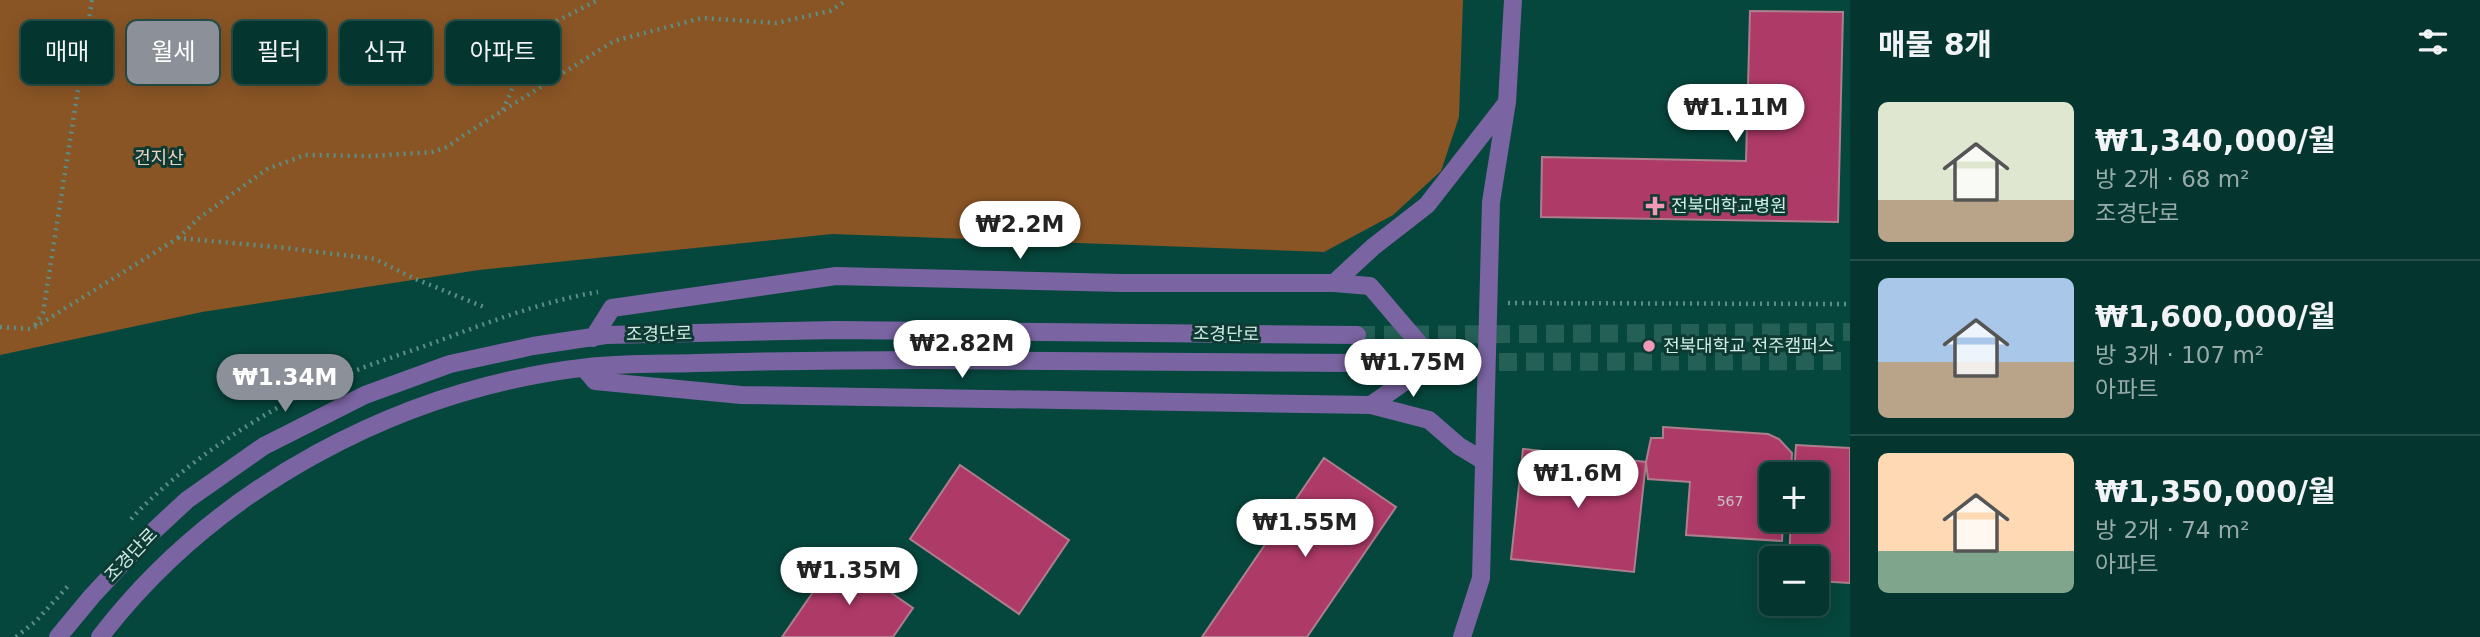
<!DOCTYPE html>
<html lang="ko">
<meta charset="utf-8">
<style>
body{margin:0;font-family:"DejaVu Sans","Noto Sans KR",sans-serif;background:#12403a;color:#f1f3f6;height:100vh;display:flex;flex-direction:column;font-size:26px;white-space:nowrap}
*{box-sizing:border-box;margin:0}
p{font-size:23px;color:#97abaa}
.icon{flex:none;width:38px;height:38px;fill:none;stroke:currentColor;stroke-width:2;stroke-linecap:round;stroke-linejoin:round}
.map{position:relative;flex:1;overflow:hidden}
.drawer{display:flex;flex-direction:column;background:#04352e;width:630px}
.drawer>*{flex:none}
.hud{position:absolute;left:21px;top:21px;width:665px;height:63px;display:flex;gap:14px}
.tools{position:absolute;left:1759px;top:462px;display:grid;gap:14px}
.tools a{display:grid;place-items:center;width:70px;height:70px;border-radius:10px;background:#04352e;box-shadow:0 4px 18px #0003,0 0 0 2px #25504a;font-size:35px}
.price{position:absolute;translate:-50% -60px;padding:0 16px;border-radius:24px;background:#fff;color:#222;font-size:23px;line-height:46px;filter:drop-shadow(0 2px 4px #0008)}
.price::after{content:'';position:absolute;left:50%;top:42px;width:21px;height:16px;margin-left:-10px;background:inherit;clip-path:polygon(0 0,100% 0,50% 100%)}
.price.on{background:#8c9099;color:#fff}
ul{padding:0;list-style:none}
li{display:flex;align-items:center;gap:21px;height:175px;padding:0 28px}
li+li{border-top:2px solid #25504a}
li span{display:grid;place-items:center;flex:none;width:196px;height:140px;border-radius:10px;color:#555}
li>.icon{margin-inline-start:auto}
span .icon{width:84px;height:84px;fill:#fffc;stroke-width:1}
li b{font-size:30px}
h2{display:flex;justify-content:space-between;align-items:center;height:84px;padding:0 28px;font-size:30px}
.chip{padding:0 24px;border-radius:10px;background:#04352e;box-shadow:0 4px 18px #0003,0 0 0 2px #25504a;font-size:24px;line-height:63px}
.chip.on{background:#8c9099;color:#fff}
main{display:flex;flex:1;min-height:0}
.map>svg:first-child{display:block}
</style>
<main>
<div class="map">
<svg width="1850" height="637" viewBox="0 0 1850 637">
<rect width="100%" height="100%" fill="#06473d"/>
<!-- forest -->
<path fill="#8a5525" d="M0,0H1463L1459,117L1441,171L1393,215L1324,252L832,234L479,270L202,312L0,355Z"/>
<!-- building -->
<path fill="#ae3a68" stroke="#ae7e8c" stroke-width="2" d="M1750,11L1843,12L1838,222L1541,217L1542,157L1746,161Z
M1663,427L1768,434L1779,439L1792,453L1791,474H1771V520H1783L1782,541L1686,535L1690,482L1648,479L1646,462L1651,438H1663Z
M1796,445L1850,448V583L1816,581V558H1789L1791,520H1816V474H1794Z
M1523,449L1646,462L1634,572L1511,559Z
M1324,458L1396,507L1307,637H1202Z
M960,465L1069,540L1019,614L910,539Z
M838,556L913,608L893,637H782Z"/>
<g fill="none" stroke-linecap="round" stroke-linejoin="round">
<!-- minor-tunnel -->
<path stroke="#246056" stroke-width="18" stroke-dasharray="18 9" stroke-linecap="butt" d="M1357,335L1850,332
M1472,362L1850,361
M1357,363H1437"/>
<!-- path -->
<path stroke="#5d8e85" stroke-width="4.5" stroke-dasharray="2 5" stroke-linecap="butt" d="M503,110L528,52L557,21L598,0
M178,238L199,218L267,169L305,155L370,156L433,152L447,147L464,135L614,41L702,18L776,23L830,11L847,0
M1508,303L1850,304
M35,325L43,313L92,0
M0,327L32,329L178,238L286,248L375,259L413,278L484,307
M131,519C180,466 256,416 321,385C359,367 401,355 441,340C492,321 544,301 598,292
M16,637L36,621L70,584"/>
<!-- minor -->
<path stroke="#7a64a2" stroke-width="18" d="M1334,283L1373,247L1427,205L1505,105
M593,338L612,308L836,276L1121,283H1334L1370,286L1434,361
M1434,361L1485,360
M584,368L595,381L741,395L1371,405L1429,420L1459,446L1484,461
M1371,405L1434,361
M58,637L92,596L144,540L187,500L264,446L365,395L450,364L533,346L606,335L836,330L1357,335
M100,637C216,486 401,388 589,367C624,363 661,364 696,363C773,361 849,360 926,360C1069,361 1213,362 1357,363
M1462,637L1481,578L1491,202L1507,102L1513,0"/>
</g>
<!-- markers -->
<g fill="#f09ab5" stroke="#0d3a33" stroke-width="2.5">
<path d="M1651.5 195.5h7v7h7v7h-7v7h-7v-7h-7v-7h7z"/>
<circle cx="1649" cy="346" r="7"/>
</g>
<g text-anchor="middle" stroke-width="6" stroke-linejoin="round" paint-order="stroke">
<!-- number labels -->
<g font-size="14" fill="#c8c0c6">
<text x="1730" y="506">567</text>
</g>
<!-- park labels -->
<g font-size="18" fill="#edd4c2" stroke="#0d3a33">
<text x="159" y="164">건지산</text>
</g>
<!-- poi labels -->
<g font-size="18" fill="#d0ece5" stroke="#0d3a33" text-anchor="start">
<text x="1671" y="212">전북대학교병원</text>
<text x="1663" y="352">전북대학교 전주캠퍼스</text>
</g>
<!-- street labels -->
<g font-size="18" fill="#d0ece5" stroke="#0d3a33">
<text transform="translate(659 334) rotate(-1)" y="6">조경단로</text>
<text transform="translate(1226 334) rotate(1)" y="6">조경단로</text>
<text transform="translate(131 555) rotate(-46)" y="6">조경단로</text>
</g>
</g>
</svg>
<div class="tools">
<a>+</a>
<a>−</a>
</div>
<b class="price" style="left:1736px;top:144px">₩1.11M</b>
<b class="price" style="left:1020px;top:261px">₩2.2M</b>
<b class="price" style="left:962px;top:380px">₩2.82M</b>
<b class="price" style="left:1413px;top:399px">₩1.75M</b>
<b class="price on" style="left:285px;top:414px">₩1.34M</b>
<b class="price" style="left:1578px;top:510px">₩1.6M</b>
<b class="price" style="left:1305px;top:559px">₩1.55M</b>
<b class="price" style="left:849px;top:607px">₩1.35M</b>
<div class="hud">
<a class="chip">매매</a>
<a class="chip on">월세</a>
<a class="chip">필터</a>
<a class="chip">신규</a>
<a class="chip">아파트</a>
</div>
</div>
<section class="drawer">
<h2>매물 8개<svg class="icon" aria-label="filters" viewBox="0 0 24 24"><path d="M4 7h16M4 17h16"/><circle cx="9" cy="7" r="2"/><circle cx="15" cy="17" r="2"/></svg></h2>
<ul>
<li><span style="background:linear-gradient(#dfe7d0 70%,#b9a48a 0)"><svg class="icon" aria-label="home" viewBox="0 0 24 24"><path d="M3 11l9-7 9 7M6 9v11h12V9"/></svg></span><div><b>₩1,340,000/월</b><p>방 2개 · 68 m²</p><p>조경단로</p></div></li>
<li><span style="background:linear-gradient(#a9c7e8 60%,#b9a48a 0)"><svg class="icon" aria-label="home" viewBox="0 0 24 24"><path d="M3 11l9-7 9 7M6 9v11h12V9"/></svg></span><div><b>₩1,600,000/월</b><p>방 3개 · 107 m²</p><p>아파트</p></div></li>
<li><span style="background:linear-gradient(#ffd9b3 70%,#7fa58c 0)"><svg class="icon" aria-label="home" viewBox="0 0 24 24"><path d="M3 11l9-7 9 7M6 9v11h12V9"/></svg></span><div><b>₩1,350,000/월</b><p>방 2개 · 74 m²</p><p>아파트</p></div></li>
</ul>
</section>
</main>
